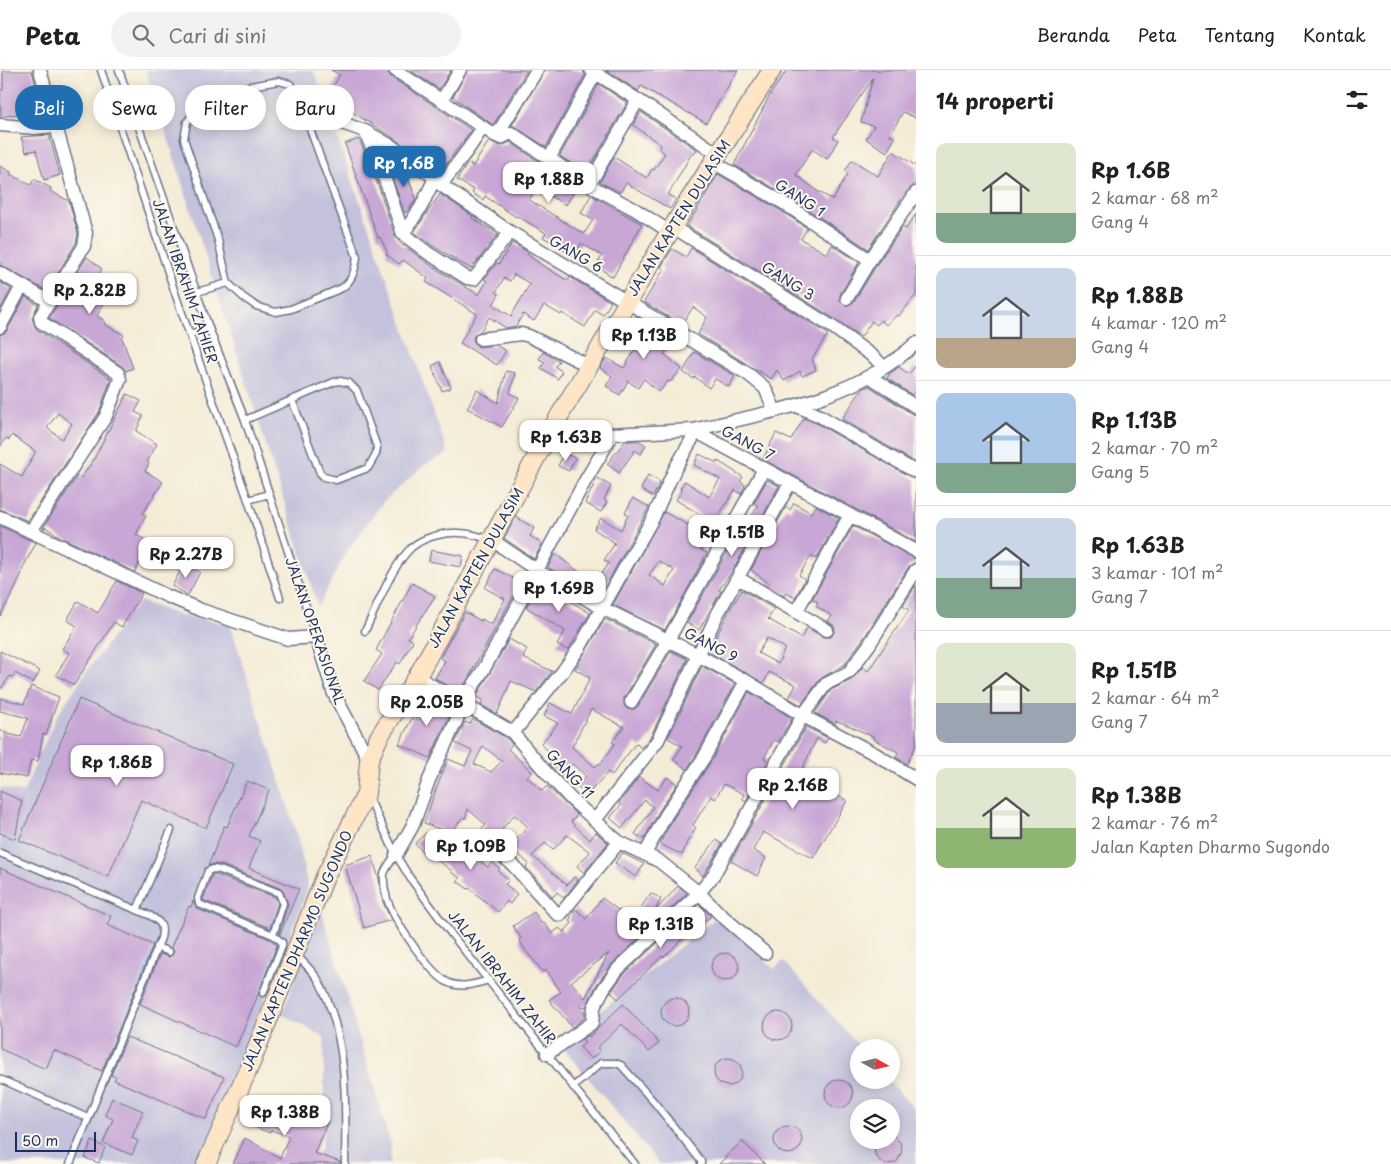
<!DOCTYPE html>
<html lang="id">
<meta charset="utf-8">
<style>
body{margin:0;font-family:"Playpen Sans",sans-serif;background:#f2f2f2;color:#202124;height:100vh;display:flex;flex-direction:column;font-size:19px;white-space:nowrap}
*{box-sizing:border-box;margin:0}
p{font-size:16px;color:#757577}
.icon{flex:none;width:28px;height:28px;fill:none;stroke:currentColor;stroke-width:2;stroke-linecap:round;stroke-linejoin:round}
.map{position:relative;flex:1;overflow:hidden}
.side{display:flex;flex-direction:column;background:#fff;width:475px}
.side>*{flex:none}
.hud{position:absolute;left:15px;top:15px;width:475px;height:45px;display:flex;gap:10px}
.needle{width:32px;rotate:98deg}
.buttons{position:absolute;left:850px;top:969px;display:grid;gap:10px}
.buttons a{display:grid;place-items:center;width:50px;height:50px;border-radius:50%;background:#fff;box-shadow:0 2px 12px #0003;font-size:25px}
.scale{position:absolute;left:15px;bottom:12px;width:81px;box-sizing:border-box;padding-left:5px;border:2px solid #1b2f5e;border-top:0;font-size:14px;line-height:18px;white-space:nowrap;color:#1b2f5e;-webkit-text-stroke:4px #fbf7ec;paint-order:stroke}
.price{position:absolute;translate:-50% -42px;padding:0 11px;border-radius:10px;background:#fff;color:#222;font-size:16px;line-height:32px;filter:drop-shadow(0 1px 2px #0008)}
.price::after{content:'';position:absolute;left:50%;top:30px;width:15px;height:11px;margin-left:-8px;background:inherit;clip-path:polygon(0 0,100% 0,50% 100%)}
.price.current{background:#1f6fb2;color:#fff}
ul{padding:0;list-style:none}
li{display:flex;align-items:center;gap:15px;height:125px;padding:0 20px}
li+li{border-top:1px solid #e0e0e0}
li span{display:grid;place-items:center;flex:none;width:140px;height:100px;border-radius:10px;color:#555}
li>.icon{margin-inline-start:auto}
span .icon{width:60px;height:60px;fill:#fffc;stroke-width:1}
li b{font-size:21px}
h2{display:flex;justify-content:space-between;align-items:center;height:60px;padding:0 20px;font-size:21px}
.tag{padding:0 18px;border-radius:22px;background:#fff;box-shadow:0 2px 12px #0003;font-size:18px;line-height:45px}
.tag.current{background:#1f6fb2;color:#fff}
header{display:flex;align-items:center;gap:30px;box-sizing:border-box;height:70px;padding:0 25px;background:#fff;border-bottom:1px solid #e0e0e0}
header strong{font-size:24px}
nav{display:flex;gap:28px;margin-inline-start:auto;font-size:18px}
.search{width:350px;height:45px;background:#f2f2f2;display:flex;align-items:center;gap:12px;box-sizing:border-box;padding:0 18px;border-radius:28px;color:#757577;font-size:19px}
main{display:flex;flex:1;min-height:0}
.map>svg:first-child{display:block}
</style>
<header>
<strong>Peta</strong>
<div class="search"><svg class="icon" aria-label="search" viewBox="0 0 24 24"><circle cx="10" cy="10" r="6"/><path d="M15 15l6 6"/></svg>Cari di sini</div>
<nav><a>Beranda</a><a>Peta</a><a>Tentang</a><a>Kontak</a></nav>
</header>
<main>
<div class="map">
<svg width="916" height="1094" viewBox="0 0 916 1094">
<rect width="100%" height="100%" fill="#fbf7ec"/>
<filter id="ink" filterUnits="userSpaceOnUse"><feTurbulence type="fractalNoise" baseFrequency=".02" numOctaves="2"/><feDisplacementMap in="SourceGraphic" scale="10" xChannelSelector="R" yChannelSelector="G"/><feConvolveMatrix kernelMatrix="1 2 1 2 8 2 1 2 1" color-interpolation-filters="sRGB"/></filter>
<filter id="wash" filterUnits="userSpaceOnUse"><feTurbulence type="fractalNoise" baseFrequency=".0096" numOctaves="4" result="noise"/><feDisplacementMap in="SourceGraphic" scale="20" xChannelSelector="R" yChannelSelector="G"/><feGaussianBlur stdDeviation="1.12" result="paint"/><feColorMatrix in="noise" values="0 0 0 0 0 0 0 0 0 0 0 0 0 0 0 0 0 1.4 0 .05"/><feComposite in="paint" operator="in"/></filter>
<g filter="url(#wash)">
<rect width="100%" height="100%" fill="#f5ecd7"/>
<!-- industrial -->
<path fill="#c3c1db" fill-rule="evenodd" d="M146,0H312L316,6L448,383L423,396L384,431L347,481L318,537Z
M140,531L179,545L230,554L298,768L308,819L211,1065L197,1094H0V717L23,723L56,647L91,595Z
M321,839L391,1075L390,1094H300L321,1080L324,1061V967L282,944Z
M717,847L774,899L783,891L860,977L859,1010H888L916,1041V1094H659L560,974ZM859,1038H891V1070H859Z"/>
<g id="blocks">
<!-- building -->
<path fill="#c8a6d5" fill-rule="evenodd" d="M331,0H387L391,7L471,60L442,100L429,90L428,92L420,85L419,86L392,67L327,26L340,5Z
M410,0H451L439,19Z
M468,0H527L493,55L453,27Z
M545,0H583L585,5L546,77L512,55Z
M606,0H738L706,53L641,16L638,21Z
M787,0H916V48L903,42L890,65L895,68L887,82L866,69L874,56L861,52L873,8L833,67L838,70L827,89L812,79L796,105L814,118V119L833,130L848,103L845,101L852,90L878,106L893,81L916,96V112L914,115L906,122L868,179L786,125L734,95L771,23Z
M3,1H32L35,12V28L38,27L41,45L25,49L23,43L1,47L0,20H3Z
M599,14L627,33L586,103L560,86Z
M641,42L697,80L694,84L692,83L668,125L676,129L670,139L626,113L620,122L600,112L614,87L647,108L652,99L654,100L665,83L659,79L661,75L633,55Z
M49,65L60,105L44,110L36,80L26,82L21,67Z
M359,69L379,118L395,167L403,176V175L433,197L479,225L487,211L484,209L497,193L499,194L512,173L528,182L527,184L540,194L568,211L570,207L611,232L603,245L595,240L585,257L562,243L561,245L544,235L534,251L523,244L516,256L506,258L489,247L481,261L474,265L473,270L478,277L496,275L506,281L497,295L460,273L477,244L426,212L428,208L403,190L399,194L386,184L387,182L380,167L378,168L345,74ZM514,204L530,214L511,246L493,235L499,224L496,222L504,208L510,211Z
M489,71L501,76L510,72L541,93L538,98L563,112L565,109L577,117L566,135L536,118L529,130L584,164L593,150L581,143L591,125L642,154L613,207L596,196L602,186L581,173L575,186L558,177L559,176L543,167L546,163L517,146L516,147L485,126L483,130L472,123L474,120L457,110L468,93L473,96Z
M0,96L11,102L10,104L31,115L34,109L51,118L50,121L69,131L78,164L76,173L47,221L0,195Z
M404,97L416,129L408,141L405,143L390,102Z
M718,104L778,139L807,158L801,169L827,184L832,175L859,192L840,224V231L846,236L854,232L877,194L903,157L906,159L916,144V225L899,246L897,245L886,255L881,250L877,255L872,251L861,267L838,251L687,156Z
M440,124L473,146L472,148L498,164L471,199L433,176L414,162Z
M691,178L828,264L812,289L816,300L802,306L800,301L784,311L777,300L771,309L698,264L707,247L693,237L682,255L644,232L664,199L661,197L672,179L686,187Z
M87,187L102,199L97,207L101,210L96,219L108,226L97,246L105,251L104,254L124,265L122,268L133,298L126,301L122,296L49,248Z
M0,212L11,219L0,240Z
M25,227L38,235L32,248L36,259L111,309L99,342L28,451L0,439V394L22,407L35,383V381L12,365L9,370L6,368L0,377V265L7,261ZM58,343L72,354L62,369L47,358Z
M636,247L675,270L664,284L682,299L670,312L668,311L659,322L644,309L638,318L628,311L620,325L606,316L612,306L600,298L606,288L624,298L639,273L626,265Z
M543,282L559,291L555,297L562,301L558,309L541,298L545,292L539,289Z
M694,282L735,306L729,317L715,309L709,318L695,307L694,309L683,302Z
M440,292L451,318L442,321L432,296Z
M916,295V319L912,325L887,308L890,303L899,297L909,304Z
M506,301L515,303L510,323L519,328L502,357L467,338L477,320L498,333Z
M869,316L912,344L916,345V393L842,349L862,319Z
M127,324L141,331L135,342L143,346L136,361L157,374L147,392L149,393L145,401L163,412L142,444L146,445L136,465L150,472L135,502L62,468L45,457L44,459L43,458L77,406L81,408L93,391Z
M804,348L816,353L916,410V472L763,389L776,363L791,370Z
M625,371H639L646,375L641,384L635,380L619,403L607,394Z
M564,383L575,388L569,401L558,396Z
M699,384L717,393L718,391L743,407L740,411L745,415L741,424L735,420L714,453L676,430L682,421L680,419L685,411L709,427L720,409L694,395Z
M648,405L660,412L653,427L641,419Z
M597,408L611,416L604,430L607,432L601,442L585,433Z
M767,410L779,416L734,498L719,520L721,521L699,560L687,553L744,452L747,454L758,436L754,433Z
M633,428L649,437L601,524L592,518L609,493L604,490L615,473L594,459L601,448L621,460L628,445L625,443Z
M794,433L811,443L816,436L839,448L816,489L811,486L799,505L805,509L795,528L786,522L784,526L767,516L769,513L751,500L786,437L790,440Z
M664,442L709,466L701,480L707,483L665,560L613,535ZM659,491L674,500L665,516L649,505Z
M516,447L534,458L530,466L542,474L534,489L504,468Z
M0,456L36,473L22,499L23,500L16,517L0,546Z
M853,456L916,489V492L909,496L865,566L844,595L820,609L801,635L789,628L796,615L769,602L764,613L709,582L730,539L742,520L774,539L768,549L801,568L807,558L823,567H831L835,560L834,556L828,551L832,546L816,536L818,532L812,529ZM767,568L785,578L778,594L758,583Z
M431,480L463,486L461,497L429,491Z
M555,484L589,509L583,518L548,497Z
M184,494L200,502L188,525L172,516Z
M495,499L521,512L460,623L435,608L445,591L440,588L465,542L481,551L482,549L491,555L505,529L485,518Z
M117,511L142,523L122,557L114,552L74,615L56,605L69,583L62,579L77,556L67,550L78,531L98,543Z
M412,513L435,526L408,568L413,571L400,594L397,592L378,620L364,611L382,584L376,580Z
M540,513L590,543L568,580L557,575L565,561L526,537Z
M916,515V675L907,694L896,687L898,682L873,669L874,667L843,653L836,651L835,654L815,643L831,620L851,610L863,597L868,601L909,540L903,536Z
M605,549L656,574L624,628V636L627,639H634L638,636L671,581L687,589L651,666L641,678L636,673L612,705L608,702L587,725L577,716L586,706L572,694L560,706L549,694L555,687L541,674L558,653L544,646L550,633L572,644L590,608L575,599ZM591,639L624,657L612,672L615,674L600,695L598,694L595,697L572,677Z
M509,569L527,579L523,588L552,601L536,622L511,611L497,644L481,635L483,630L476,627Z
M0,581L40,601L33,613L15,603L13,607L10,606L0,620Z
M702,596L735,614L698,682L687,699L673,690L682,676L668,668Z
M31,616L59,627L46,665L43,664L38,691L31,690L27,708L0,703V660L8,664L21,667L28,648L0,641V628L24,634Z
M749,622L792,648L778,672L774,670L764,688L768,690L746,731L742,728L744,724L724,714L715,729L711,726L693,755L696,758L687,772L682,785L660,774L673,749L712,690Z
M431,624L453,638L430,688L399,674L414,644L419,646Z
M79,629L233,694L206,758L141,730L108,807L19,770Z
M473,649L507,668L512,674L508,679L532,702L527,707L542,721L547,716L577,745L571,752L590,770L596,762L608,773L584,803L577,796L590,782L567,765L553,780L545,773L532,786L567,815L574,807L578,810L564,828L557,822L553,827L526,797L529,794L510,776L528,757L516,746L514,745L502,759L514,769L507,779L495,769L487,767L480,761L486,755L468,739L465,749L463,747L450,763L424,753L435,722L448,689L465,696L472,681L455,673L465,652L470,654ZM483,676L502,691L491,702L474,694Z
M806,657L828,668L825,673L817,668L802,699L824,712L822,716L847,731L813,788L763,762L753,780L766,788L757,806L731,791Z
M639,707L658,720L667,707L677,714L659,741L644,769L635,764L653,737L645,730L622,758L610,748L621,735L619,733L623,728Z
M247,711L269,720L249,766L260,771L249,798L299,819L280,864L279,863L288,834L282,819L222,795L213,794L208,796L224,756L227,757Z
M0,721L22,731L15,769L0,763Z
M426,763L453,782L450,790L469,771L479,780L474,786L488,797L492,792L500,799L498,801L509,810L505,814L517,824L510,834L507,831L498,842L469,818L468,819L457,811L460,808L451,802L452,801L432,786L428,789L415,773Z
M716,770L722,774L703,806L695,798Z
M622,783L644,794L636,807L615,793Z
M372,786L379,809L383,832L391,850L364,858L345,795Z
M0,798L111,846L107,855L153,875L102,1001L54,980L46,999L0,979Z
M214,804L275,827L278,833L270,858L203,830L212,805Z
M678,816L687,823L659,850L654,845L645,859L647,861L612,894L597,914L586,937L580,936L585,942L584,948L572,957L549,930L561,922L546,900L543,902L526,881L519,870L521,868L513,856L534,842L542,854L544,853L552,864L559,858L564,862L572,853L569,850L571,848L570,846L576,839L586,849L602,828L622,843L623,841L633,849L651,823L661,829L654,842ZM609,883L595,909L585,928L571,912Z
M193,831L197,839L270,869L277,875L258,925L236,977L140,934L160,884L169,887L173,884L174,881L171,877L189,836L191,837Z
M699,834L711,846L697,858L695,856L663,888L662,886L618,929L611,922L624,904Z
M711 897a14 14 0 1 1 28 0a14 14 0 1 1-28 0Z
M661 942a14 14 0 1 1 28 0a14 14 0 1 1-28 0Z
M623,934L659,973L649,982L622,954L597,978L600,981L591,989L580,977L585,973L582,969L589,965V967Z
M764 956a14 14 0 1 1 28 0a14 14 0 1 1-28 0Z
M127,967L224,1007L206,1049L114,1010L116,1007L111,1005Z
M714 1002a14 14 0 1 1 28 0a14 14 0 1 1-28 0Z
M825 1024a14 14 0 1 1 28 0a14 14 0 1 1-28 0Z
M112,1028L143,1041L132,1068L138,1071L132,1085L103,1073L113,1049L105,1045Z
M257,1028L306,1047L308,1042L328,1051L314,1083L340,1092V1094H233L245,1068L280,1088L289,1066L271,1060L270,1063L247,1054Z
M774 1070a14 14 0 1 1 28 0a14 14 0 1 1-28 0Z
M891,1063L900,1072L902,1081L898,1090L895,1093L885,1094L881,1092L875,1085L874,1076L877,1070H891Z
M92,1071L105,1077L99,1093L85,1088Z
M742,1071L765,1094H719Z"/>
</g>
</g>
<g filter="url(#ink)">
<use href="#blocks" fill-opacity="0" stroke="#677188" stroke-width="1"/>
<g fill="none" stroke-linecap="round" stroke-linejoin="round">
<!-- service casing -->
<g stroke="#677188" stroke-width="9">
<path id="service" d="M101,0L176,226L248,430L280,528
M119,0L209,258L245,350L316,567
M279,11L290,14L297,24L357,187C355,200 353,210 342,218L291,239L276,242L256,236L243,227L228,213L218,170L184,69L187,52L199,36L217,23L233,19Z
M197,222L228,213
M190,264L209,258
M245,350L334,312L340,311L349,313L357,321L377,377L376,384L368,398L336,410L324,407L320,403L292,330
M248,430L269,424
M365,561C377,537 392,495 412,477C424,467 444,462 460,463C470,463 480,467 490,469
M368,726L396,785L410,808L452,865L635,1094
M0,783L149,845C161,852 164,855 161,868L70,1094
M396,785C391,791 386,797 384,804C383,815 386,829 391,839C400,858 429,902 447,912C461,919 475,914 489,910
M137,840L171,760
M157,877L169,882
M296,885C304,893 313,901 319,911C348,966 346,1034 345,1094
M263,923L282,876V872L273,865L199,834L198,828L208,801L213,799L220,800L279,823L283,833L273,865
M0,1009L88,1048
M573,1017L601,993H615L621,995L654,1032L701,1091V1094"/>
</g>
<!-- minor casing -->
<g stroke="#677188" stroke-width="15">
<path id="minor" d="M395,0L496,66L501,68L511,63L589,115L636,140L670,162
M591,0L638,30L718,84
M442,30L460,0
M333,50L365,61L393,77L435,108L421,137L403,164
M0,55L35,58L55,56
M365,61L387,115L403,164L428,183L467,208L474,209L510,162
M496,66L537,0
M549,89L596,2
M713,92L782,132L870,190
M435,109L441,115L469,78L483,57
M441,115L510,162L748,304L765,318L775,341
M589,115L638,30
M673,157L834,258L875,288L883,297
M0,203L50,232
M847,228L870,190L916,123
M0,257L22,216
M481,269L521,264L529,266L589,296
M869,306L916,337
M797,336L820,346L916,402
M693,360C769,342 856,329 916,273
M548,367L693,360L916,481
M0,447L167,526L201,540L288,569L316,567L334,624L369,690
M31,461L106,346L120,309L118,303L41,252L40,247L84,176L86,163L40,0
M492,470L538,501L602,538L698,585L746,611L807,648L877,685L916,709
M738,508L796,542
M827,560L796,542L850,445
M417,607L512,662L544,700L571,729L619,772L659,791L699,823L720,844L765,883
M631,632L668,570L764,399
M513,663L563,601L580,577L653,448L675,399L696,362
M595,750L658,670L717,545L790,413
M490,775L513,795L557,844L560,845L619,772
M645,784L666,745L705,686L746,611
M396,785L413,755L429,710L470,621L485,597L585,411L613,364
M547,984L592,953L594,937L604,918L618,899L699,823L713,806L803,645L826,614L846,604L850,601L869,575L916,500"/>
</g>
<!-- secondary casing -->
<g stroke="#677188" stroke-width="20">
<path id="secondary" d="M206,1094L251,993L325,807L366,724L369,690L379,667L417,607L551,360L589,296L689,130L772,0"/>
</g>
<!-- service -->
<use href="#service" stroke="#fff" stroke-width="6"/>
<!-- minor -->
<use href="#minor" stroke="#fff" stroke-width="12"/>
<!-- secondary -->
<use href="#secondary" stroke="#fee5c5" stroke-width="18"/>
</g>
</g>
<g text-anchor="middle" stroke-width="4" stroke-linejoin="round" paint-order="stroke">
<!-- street labels -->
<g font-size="14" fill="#1b2f5e" stroke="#fbf7ec">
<text transform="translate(800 128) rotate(33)" y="5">GANG 1</text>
<text transform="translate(679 148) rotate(-58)" y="5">JALAN KAPTEN DULASIM</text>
<text transform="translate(576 184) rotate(30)" y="5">GANG 6</text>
<text transform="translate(185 211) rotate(71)" y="5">JALAN IBRAHIM ZAHIER</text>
<text transform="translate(788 211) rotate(32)" y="5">GANG 3</text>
<text transform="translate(748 373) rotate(28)" y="5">GANG 7</text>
<text transform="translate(476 498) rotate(-61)" y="5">JALAN KAPTEN DULASIM</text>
<text transform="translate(315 561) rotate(71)" y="5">JALAN OPERASIONAL</text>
<text transform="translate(711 575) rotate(27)" y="5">GANG 9</text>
<text transform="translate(570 704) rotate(47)" y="5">GANG 11</text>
<text transform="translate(297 881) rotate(-67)" y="5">JALAN KAPTEN DHARMO SUGONDO</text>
<text transform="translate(502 907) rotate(52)" y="5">JALAN IBRAHIM ZAHIR</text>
</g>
</g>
</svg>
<div class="buttons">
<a><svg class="needle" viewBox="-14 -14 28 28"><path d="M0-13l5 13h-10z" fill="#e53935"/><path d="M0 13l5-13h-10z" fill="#757577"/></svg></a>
<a><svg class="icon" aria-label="layers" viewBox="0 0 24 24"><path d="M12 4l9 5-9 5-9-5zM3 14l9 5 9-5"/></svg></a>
</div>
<div class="scale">50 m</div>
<b class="price current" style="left:404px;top:118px">Rp 1.6B</b>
<b class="price" style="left:549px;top:134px">Rp 1.88B</b>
<b class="price" style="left:90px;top:245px">Rp 2.82B</b>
<b class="price" style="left:644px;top:290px">Rp 1.13B</b>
<b class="price" style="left:566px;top:392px">Rp 1.63B</b>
<b class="price" style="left:732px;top:487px">Rp 1.51B</b>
<b class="price" style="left:186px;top:509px">Rp 2.27B</b>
<b class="price" style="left:559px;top:543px">Rp 1.69B</b>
<b class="price" style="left:427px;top:657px">Rp 2.05B</b>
<b class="price" style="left:117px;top:717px">Rp 1.86B</b>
<b class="price" style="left:793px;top:740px">Rp 2.16B</b>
<b class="price" style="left:471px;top:801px">Rp 1.09B</b>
<b class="price" style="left:661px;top:879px">Rp 1.31B</b>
<b class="price" style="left:285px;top:1067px">Rp 1.38B</b>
<div class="hud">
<a class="tag current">Beli</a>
<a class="tag">Sewa</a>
<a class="tag">Filter</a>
<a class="tag">Baru</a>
</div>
</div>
<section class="side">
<h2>14 properti<svg class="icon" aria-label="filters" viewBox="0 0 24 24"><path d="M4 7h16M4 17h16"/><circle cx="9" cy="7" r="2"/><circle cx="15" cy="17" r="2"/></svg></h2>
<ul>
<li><span style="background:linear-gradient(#dfe7d0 70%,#7fa58c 0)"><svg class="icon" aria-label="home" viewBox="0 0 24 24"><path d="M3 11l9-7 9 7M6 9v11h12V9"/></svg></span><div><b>Rp 1.6B</b><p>2 kamar · 68 m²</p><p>Gang 4</p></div></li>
<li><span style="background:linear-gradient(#c9d6e8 70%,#b9a48a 0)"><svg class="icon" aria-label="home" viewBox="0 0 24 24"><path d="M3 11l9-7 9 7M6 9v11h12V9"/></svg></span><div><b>Rp 1.88B</b><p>4 kamar · 120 m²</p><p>Gang 4</p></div></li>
<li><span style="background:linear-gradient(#a9c7e8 70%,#7fa58c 0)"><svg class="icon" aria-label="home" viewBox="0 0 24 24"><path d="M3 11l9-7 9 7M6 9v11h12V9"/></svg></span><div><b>Rp 1.13B</b><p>2 kamar · 70 m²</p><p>Gang 5</p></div></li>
<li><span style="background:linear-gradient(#c9d6e8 60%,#7fa58c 0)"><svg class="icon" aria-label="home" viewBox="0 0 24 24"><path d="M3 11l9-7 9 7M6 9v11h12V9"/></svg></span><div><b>Rp 1.63B</b><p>3 kamar · 101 m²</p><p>Gang 7</p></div></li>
<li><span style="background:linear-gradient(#dfe7d0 60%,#9aa5b1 0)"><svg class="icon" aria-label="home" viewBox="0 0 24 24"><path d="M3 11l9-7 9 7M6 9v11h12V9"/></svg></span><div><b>Rp 1.51B</b><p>2 kamar · 64 m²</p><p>Gang 7</p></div></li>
<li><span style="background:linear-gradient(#dfe7d0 60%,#8fb573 0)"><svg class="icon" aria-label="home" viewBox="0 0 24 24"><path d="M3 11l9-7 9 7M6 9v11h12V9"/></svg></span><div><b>Rp 1.38B</b><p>2 kamar · 76 m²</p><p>Jalan Kapten Dharmo Sugondo</p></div></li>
</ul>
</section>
</main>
